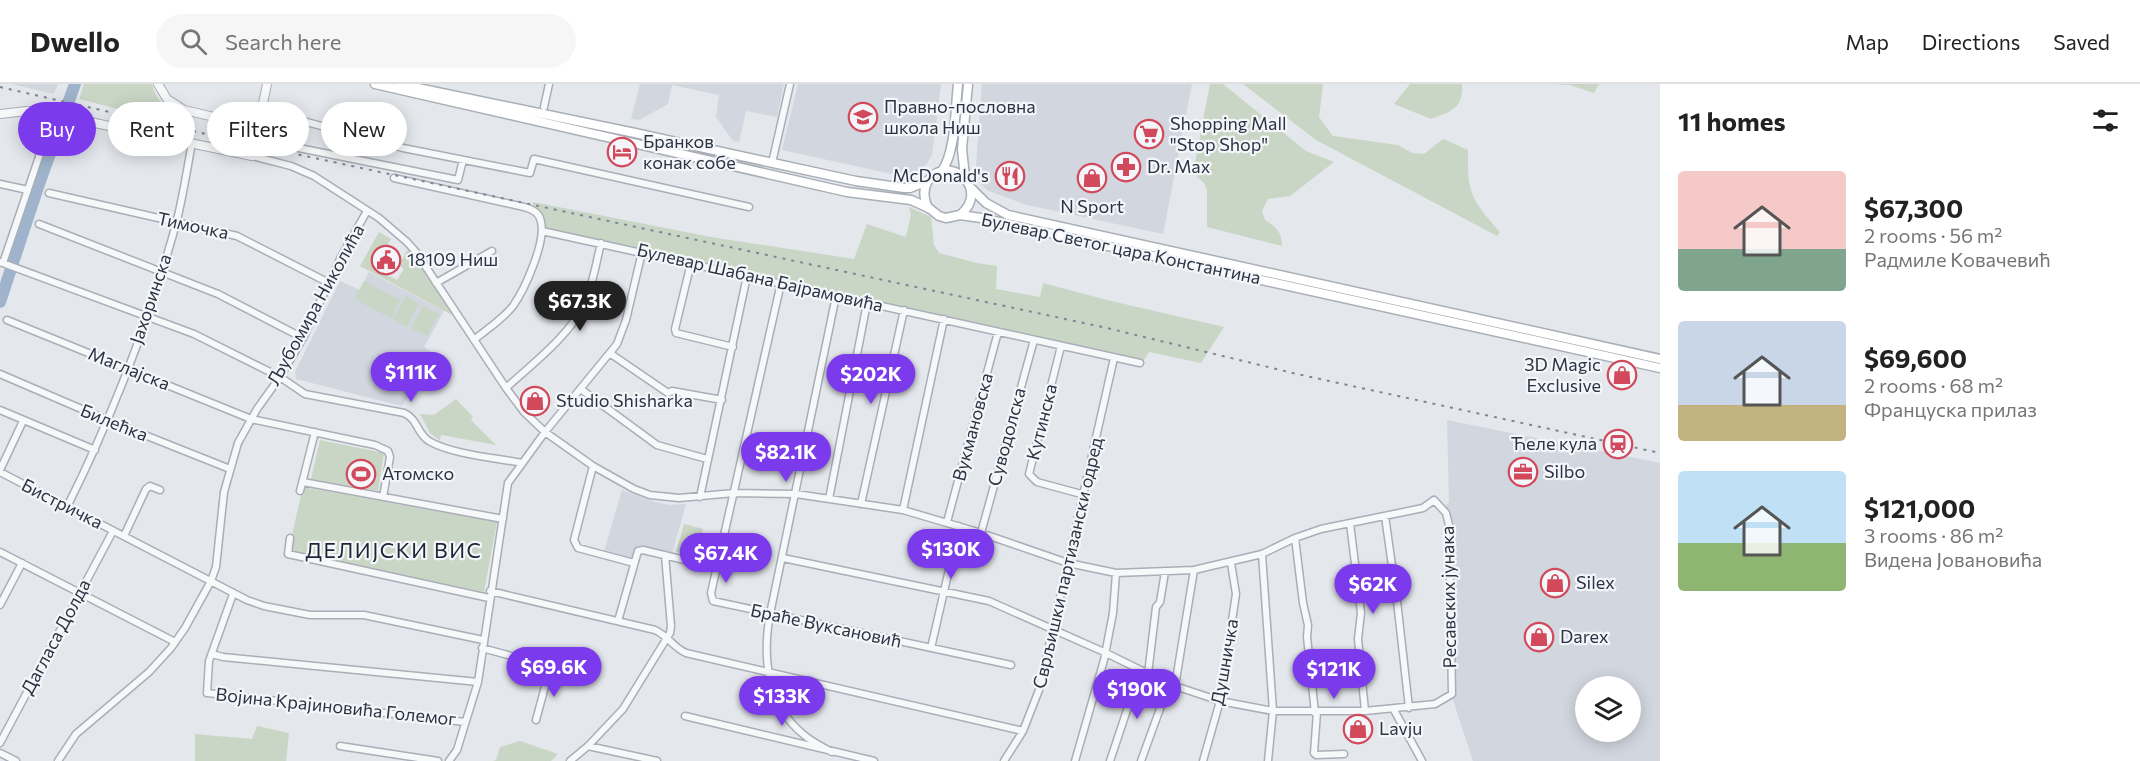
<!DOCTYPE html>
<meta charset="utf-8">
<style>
body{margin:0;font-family:Commissioner,sans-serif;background:#f6f6f6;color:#222;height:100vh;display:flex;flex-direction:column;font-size:22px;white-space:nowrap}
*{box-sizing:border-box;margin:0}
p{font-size:20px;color:#767676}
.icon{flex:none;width:33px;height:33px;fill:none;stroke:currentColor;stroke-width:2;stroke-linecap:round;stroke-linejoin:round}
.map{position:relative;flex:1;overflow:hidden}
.details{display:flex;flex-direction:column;background:#fff;width:480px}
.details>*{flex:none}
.guide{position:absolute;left:18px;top:18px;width:570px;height:54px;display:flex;gap:12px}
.buttons{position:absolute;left:1575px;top:592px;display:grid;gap:12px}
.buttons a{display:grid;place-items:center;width:66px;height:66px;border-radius:50%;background:#fff;box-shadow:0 3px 15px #0003;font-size:30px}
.price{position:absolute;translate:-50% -51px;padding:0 14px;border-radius:21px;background:#7c3aed;color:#fff;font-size:20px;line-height:39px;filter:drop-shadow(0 2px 3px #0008)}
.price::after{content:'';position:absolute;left:50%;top:36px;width:18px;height:14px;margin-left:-9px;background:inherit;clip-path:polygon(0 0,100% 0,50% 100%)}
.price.selected{background:#222;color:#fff}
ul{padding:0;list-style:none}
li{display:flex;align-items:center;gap:18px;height:150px;padding:0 18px}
li span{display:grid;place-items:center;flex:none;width:168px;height:120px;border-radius:6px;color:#555}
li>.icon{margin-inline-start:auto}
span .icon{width:72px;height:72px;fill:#fffc;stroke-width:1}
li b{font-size:26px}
h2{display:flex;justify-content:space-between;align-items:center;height:72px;padding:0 18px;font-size:26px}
.chip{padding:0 21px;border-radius:27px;background:#fff;box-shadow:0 3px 15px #0003;font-size:21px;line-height:54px}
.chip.selected{background:#7c3aed;color:#fff}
header{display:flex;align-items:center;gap:36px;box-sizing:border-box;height:84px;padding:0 30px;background:#fff;border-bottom:2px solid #e0e0e0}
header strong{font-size:28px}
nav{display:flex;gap:33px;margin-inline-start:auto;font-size:21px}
.search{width:420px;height:54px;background:#f6f6f6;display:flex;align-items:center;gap:15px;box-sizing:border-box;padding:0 21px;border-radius:33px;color:#767676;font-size:22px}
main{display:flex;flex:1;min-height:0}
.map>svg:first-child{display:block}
</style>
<header>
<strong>Dwello</strong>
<div class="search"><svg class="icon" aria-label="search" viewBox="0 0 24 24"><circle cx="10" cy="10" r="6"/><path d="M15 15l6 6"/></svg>Search here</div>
<nav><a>Map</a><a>Directions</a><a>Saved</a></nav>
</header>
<main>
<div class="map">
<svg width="1660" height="677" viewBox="0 0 1660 677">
<rect width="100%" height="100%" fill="#e4e7ec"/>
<!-- built -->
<path fill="#d2d6de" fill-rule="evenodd" d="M11,0H58L54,10Z
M640,0H784L777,33L746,27L739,58L733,57L716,33L719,11L672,1L668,20L639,36L631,35Z
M798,0H941L932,71L926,81L915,89L901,92L782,66Z
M982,0H1192L1163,150L1027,121L989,107L981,101L976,81Z
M369,188L444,227L424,263L434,270L402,322L296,295L295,288L340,197L360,206Z
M1447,336L1660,379V677H1473L1452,613L1449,441L1446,421L1449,418ZM1586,603H1630V648H1586Z
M622,406L655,418L669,421L686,420L671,473L637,465L634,479L603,471Z"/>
<!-- green -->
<path fill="#c9d6c5" d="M84,0H152C157,21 171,28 191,35L193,44L79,15Z
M1210,0H1223L1306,67L1334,78L1290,112L1268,115L1262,127L1265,136C1276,143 1282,148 1282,162L1207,143V106L1204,99L1193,89Z
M1243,0H1323L1319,33L1333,52L1398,61L1412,69L1424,70L1443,55L1468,66C1467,110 1471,115 1500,148L1497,152L1316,56Z
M1410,0H1462C1464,24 1451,28 1431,35L1394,20Z
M1554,0H1599L1594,9L1570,1Z
M533,118L711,153L854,175L867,140L906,153L911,130L909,123L931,133L934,161L939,169L977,179L997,182L996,205L1040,213L1043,199L1107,216L1224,243L1201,279L1149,268L1142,279L542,146L533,125Z
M379,148L391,155L374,184L397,196L404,185L399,181L408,165L453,227L454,232L360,182Z
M364,197L400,216L391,234L354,215Z
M406,212L419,220L407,243L393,235Z
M423,222L439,230L427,252L411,245Z
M456,315L473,333L471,336L496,361L441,351L440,357L430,349L420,330L434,331Z
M320,356L384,369L378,407L311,395Z
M303,403L497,438L484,508L293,468L291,455Z
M684,440L703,445L700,472L676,468Z
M257,642L289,649L286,677H195V650L252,655Z
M520,657L558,670L551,677H493L496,676L500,663Z"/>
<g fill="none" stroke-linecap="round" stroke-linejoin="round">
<!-- river -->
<path stroke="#9fb4cc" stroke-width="12" d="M0,218L38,103L75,0"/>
<!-- minor casing -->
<g stroke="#a9aeb7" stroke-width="9">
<path id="minor" d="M544,23L549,0
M262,26L403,64L530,89L534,75L749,123
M258,43L273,56L284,61L458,96L463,76
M252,72L291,82L314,92L379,134L407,158L416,168L506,304L524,328L545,348L593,382L634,405L650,411L679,414L734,409L796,410L903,426L981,449L1068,479L1116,489L1194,486L1262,470L1295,454L1321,445L1423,424L1434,416L1446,429L1449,441L1452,610L1435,620L1365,627H1273L1220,617L1169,600L1104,568L989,517L783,474
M772,79L790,0
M394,94L524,123C532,125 540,129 541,138C546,158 525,205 513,222C503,235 487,245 474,256
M0,100L28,106
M49,109L237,152L329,199
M39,140L218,210L303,254
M542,147L1140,279
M0,178L194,250L280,293L305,310L404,329C418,335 417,350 429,357C450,370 497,374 522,379
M3,179L41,67L44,54V28
M691,179L675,245L676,249L733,263
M436,199L492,167
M781,199L711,509L713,517L1011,581
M7,236L251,335L375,361L388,367L390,373L383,413
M1061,262L1029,390L1037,398L1085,411
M611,270L668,309L672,307L722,316
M0,290L107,336L230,385
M506,304C531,281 572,250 585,218C593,200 596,179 601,159
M582,306L657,361L707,375
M0,326L95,366
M593,382L574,456L578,464L634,479
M0,386L23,337
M0,388L247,516L264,522L310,531H364L483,556
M303,398L503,435
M300,407L315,348
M700,413L747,192
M829,415L867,219
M861,420L904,226
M67,423C112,333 149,237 176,140C183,113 187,85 192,59
M903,426L944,235
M1385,432L1397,517L1409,624
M947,438L998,248
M1350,439L1361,529L1358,555L1365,627
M981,449L1034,256
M124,452L146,405L150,402L160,406
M290,454L288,470L489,514
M1295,454L1303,519L1308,541L1307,553L1315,629
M0,468L175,558
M1262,470L1273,627L1268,677
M490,507L655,546C668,552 674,564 686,569L1023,647
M233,510L209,577L207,609L465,638
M0,521L22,479
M618,537L638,467L643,466L718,484
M482,564L548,582L549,588L536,636
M931,564L959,442
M212,570L223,573L478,598
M548,582L573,589
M1148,590L1156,523L1160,518L1165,488
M1175,602L1194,486
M1394,626L1422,677
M1317,628L1314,669L1316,671L1344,670
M685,632L874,677
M0,659L113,447
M340,662L438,677
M588,662L657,677
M832,668C822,663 812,658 804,651C767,621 762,574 770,530L836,212
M0,669L16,677
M58,677L76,650L149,588L171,564L185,544L211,497L216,483L224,408L238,359L257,325L280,293L303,254L341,173L367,127
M449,677L457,666L478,598L508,399L545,348L617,260L626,236L642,168
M570,677L588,662L623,625L670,549L671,542L665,471
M1004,677L1023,647L1039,606L1114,274
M1075,677L1104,576L1113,529L1116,489
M1110,677L1140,587
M1141,677L1169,600
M1203,677L1220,617L1236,510L1231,479"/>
</g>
<!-- tertiary casing -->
<g stroke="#a9aeb7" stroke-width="10">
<path id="tertiary" d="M158,0L167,15L184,26L258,43
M0,30L27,27L52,30L252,72L267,0"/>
</g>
<!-- secondary casing -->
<g stroke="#a9aeb7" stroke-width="11">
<path id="secondary" d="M375,0L847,108L911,116L929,124L939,132L946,134L960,131L981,134L1660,284
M399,0L635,49L856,97L904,104H910L929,96
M942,87C956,66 955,26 958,0
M965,93L962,65L968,0
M972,105L986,119L1008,131L1660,275
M928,124C924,115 922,106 928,97C948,68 992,105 960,131"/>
</g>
<!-- minor -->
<use href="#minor" stroke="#f7f8fa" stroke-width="6"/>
<!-- tertiary -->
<use href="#tertiary" stroke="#f7f8fa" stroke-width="8"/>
<!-- secondary -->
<use href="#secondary" stroke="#fff" stroke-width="8"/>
<!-- rail -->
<path stroke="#7d8696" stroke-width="2" stroke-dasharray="3 6" stroke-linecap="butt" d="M0,3L254,61L1107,244L1297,290L1660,369"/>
</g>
<!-- icons -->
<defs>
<g id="school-ring" transform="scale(1.5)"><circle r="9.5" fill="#f4f6f9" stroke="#d1495b" stroke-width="1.5"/><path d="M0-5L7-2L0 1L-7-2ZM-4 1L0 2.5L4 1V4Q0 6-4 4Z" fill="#d1495b"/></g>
<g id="supermarket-ring" transform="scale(1.5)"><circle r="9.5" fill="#f4f6f9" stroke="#d1495b" stroke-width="1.5"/><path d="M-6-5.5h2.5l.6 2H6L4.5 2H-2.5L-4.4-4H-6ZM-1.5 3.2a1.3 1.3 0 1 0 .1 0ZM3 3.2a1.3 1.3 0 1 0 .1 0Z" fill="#d1495b"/></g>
<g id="hotel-ring" transform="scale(1.5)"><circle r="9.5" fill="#f4f6f9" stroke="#d1495b" stroke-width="1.5"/><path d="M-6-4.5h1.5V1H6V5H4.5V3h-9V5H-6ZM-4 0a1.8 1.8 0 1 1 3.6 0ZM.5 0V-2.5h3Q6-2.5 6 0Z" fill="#d1495b"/></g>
<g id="pharmacy-ring" transform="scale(1.5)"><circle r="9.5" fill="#f4f6f9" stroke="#d1495b" stroke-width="1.5"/><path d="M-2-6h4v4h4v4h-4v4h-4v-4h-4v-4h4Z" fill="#d1495b"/></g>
<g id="restaurant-ring" transform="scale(1.5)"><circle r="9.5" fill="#f4f6f9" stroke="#d1495b" stroke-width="1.5"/><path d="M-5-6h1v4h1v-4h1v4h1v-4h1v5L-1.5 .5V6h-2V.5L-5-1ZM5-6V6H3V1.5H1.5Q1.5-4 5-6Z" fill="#d1495b"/></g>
<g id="shop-ring" transform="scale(1.5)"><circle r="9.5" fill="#f4f6f9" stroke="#d1495b" stroke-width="1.5"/><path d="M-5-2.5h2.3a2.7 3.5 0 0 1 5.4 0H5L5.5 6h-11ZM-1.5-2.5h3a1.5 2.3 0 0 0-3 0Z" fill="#d1495b"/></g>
<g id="civic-ring" transform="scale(1.5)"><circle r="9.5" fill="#f4f6f9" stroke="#d1495b" stroke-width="1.5"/><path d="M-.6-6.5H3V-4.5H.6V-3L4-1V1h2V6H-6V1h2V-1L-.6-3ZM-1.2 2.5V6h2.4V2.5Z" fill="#d1495b"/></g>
<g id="station-ring" transform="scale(1.5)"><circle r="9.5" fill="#f4f6f9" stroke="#d1495b" stroke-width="1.5"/><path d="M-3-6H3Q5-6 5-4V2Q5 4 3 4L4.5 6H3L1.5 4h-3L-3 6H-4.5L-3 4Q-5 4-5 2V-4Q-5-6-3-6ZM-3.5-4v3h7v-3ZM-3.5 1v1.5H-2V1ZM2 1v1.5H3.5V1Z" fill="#d1495b"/></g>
<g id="office-ring" transform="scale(1.5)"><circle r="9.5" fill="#f4f6f9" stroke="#d1495b" stroke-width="1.5"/><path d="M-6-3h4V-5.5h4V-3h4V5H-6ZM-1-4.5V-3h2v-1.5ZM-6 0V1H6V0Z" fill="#d1495b"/></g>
<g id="stadium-ring" transform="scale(1.5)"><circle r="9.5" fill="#f4f6f9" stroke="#d1495b" stroke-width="1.5"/><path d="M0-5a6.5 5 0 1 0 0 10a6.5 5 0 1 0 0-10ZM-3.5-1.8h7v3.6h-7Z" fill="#d1495b"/></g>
</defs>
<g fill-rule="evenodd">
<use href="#school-ring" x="863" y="33"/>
<use href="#supermarket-ring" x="1149" y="50"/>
<use href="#hotel-ring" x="622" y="68"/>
<use href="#pharmacy-ring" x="1126" y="83"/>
<use href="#restaurant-ring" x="1010" y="92"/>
<use href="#shop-ring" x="1092" y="94"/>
<use href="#civic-ring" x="386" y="176"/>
<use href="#shop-ring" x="1622" y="291"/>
<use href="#shop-ring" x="535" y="317"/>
<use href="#station-ring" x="1618" y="360"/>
<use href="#office-ring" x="1523" y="388"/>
<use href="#stadium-ring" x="361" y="390"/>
<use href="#shop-ring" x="1555" y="499"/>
<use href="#shop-ring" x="1539" y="553"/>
<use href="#shop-ring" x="1358" y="645"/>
</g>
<g text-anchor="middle" stroke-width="4.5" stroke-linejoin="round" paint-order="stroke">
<!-- poi labels -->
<g font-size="18" fill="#2b3445" stroke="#f4f6f9" text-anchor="start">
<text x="884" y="29">Правно-пословна<tspan x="884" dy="21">школа Ниш</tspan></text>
<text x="1170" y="46">Shopping Mall<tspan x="1170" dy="21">"Stop Shop"</tspan></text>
<text x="643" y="64">Бранков<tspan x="643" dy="21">конак собе</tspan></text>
<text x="1147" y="89">Dr. Max</text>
<text x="989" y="98" text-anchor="end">McDonald's</text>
<text x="1092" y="129" text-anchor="middle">N Sport</text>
<text x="407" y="182">18109 Ниш</text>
<text x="1601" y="287" text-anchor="end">3D Magic<tspan x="1601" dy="21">Exclusive</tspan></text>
<text x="556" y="323">Studio Shisharka</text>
<text x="1597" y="366" text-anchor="end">Ћеле кула</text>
<text x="1544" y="394">Silbo</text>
<text x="382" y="396">Атомско</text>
<text x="1576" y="505">Silex</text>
<text x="1560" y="559">Darex</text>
<text x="1379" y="651">Lavju</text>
</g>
<!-- street labels -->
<g font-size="18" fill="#2b3445" stroke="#f4f6f9">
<text transform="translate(193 142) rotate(12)" y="6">Тимочка</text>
<text transform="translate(1121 165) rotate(12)" y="6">Булевар Светог цара Константина</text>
<text transform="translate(760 194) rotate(13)" y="6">Булевар Шабана Бајрамовића</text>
<text transform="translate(151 215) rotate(-71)" y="6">Јахоринска</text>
<text transform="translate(316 221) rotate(-61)" y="6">Љубомира Николића</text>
<text transform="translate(129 285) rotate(22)" y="6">Маглајска</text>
<text transform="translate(1042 338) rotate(-76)" y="6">Кутинска</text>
<text transform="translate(114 339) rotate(22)" y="6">Билећка</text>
<text transform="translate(973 343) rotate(-75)" y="6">Вукмановска</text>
<text transform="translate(1007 353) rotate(-75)" y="6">Суводолска</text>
<text transform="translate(62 420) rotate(27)" y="6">Бистричка</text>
<text transform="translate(1068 479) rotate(-77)" y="6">Сврљишки партизански одред</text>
<text transform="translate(1449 513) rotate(-91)" y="6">Ресавских јунака</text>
<text transform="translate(826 542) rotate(12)" y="6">Браће Вуксановић</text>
<text transform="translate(56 553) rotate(-62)" y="6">Дагласа Долда</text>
<text transform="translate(1225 578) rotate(-80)" y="6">Душничка</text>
<text transform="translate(336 623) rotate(6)" y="6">Војина Крајиновића Големог</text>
</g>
<!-- quarter labels -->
<g font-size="21" letter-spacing="1.5" fill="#1d2536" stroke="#f4f6f9">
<text x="394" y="474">ДЕЛИЈСКИ ВИС</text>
</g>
</g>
</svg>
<div class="buttons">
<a><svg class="icon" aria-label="layers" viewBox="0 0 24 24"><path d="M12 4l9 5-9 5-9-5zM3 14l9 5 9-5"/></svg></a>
</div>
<b class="price selected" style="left:580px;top:248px">$67.3K</b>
<b class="price" style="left:411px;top:319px">$111K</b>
<b class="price" style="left:871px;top:321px">$202K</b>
<b class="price" style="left:786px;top:399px">$82.1K</b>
<b class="price" style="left:951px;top:496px">$130K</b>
<b class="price" style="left:726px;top:500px">$67.4K</b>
<b class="price" style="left:1373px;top:531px">$62K</b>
<b class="price" style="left:554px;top:614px">$69.6K</b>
<b class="price" style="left:1334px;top:616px">$121K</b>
<b class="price" style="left:1137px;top:636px">$190K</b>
<b class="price" style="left:782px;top:643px">$133K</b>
<div class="guide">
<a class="chip selected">Buy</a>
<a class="chip">Rent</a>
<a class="chip">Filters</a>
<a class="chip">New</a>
</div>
</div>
<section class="details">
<h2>11 homes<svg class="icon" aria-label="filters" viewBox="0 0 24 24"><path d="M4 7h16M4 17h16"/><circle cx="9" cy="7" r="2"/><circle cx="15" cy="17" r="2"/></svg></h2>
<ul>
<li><span style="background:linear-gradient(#f6c9c9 65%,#7fa58c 0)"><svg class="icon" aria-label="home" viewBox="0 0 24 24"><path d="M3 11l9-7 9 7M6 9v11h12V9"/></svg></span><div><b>$67,300</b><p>2 rooms · 56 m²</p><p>Радмиле Ковачевић</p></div></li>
<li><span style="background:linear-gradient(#c9d6e8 70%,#c2b280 0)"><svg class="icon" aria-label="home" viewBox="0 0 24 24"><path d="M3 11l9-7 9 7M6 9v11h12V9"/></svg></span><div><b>$69,600</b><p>2 rooms · 68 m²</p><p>Француска прилаз</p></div></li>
<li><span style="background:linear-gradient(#bfe0f5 60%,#8fb573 0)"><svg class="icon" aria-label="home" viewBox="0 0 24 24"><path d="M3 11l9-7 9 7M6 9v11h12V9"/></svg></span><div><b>$121,000</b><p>3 rooms · 86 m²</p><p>Видена Јовановића</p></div></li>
</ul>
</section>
</main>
